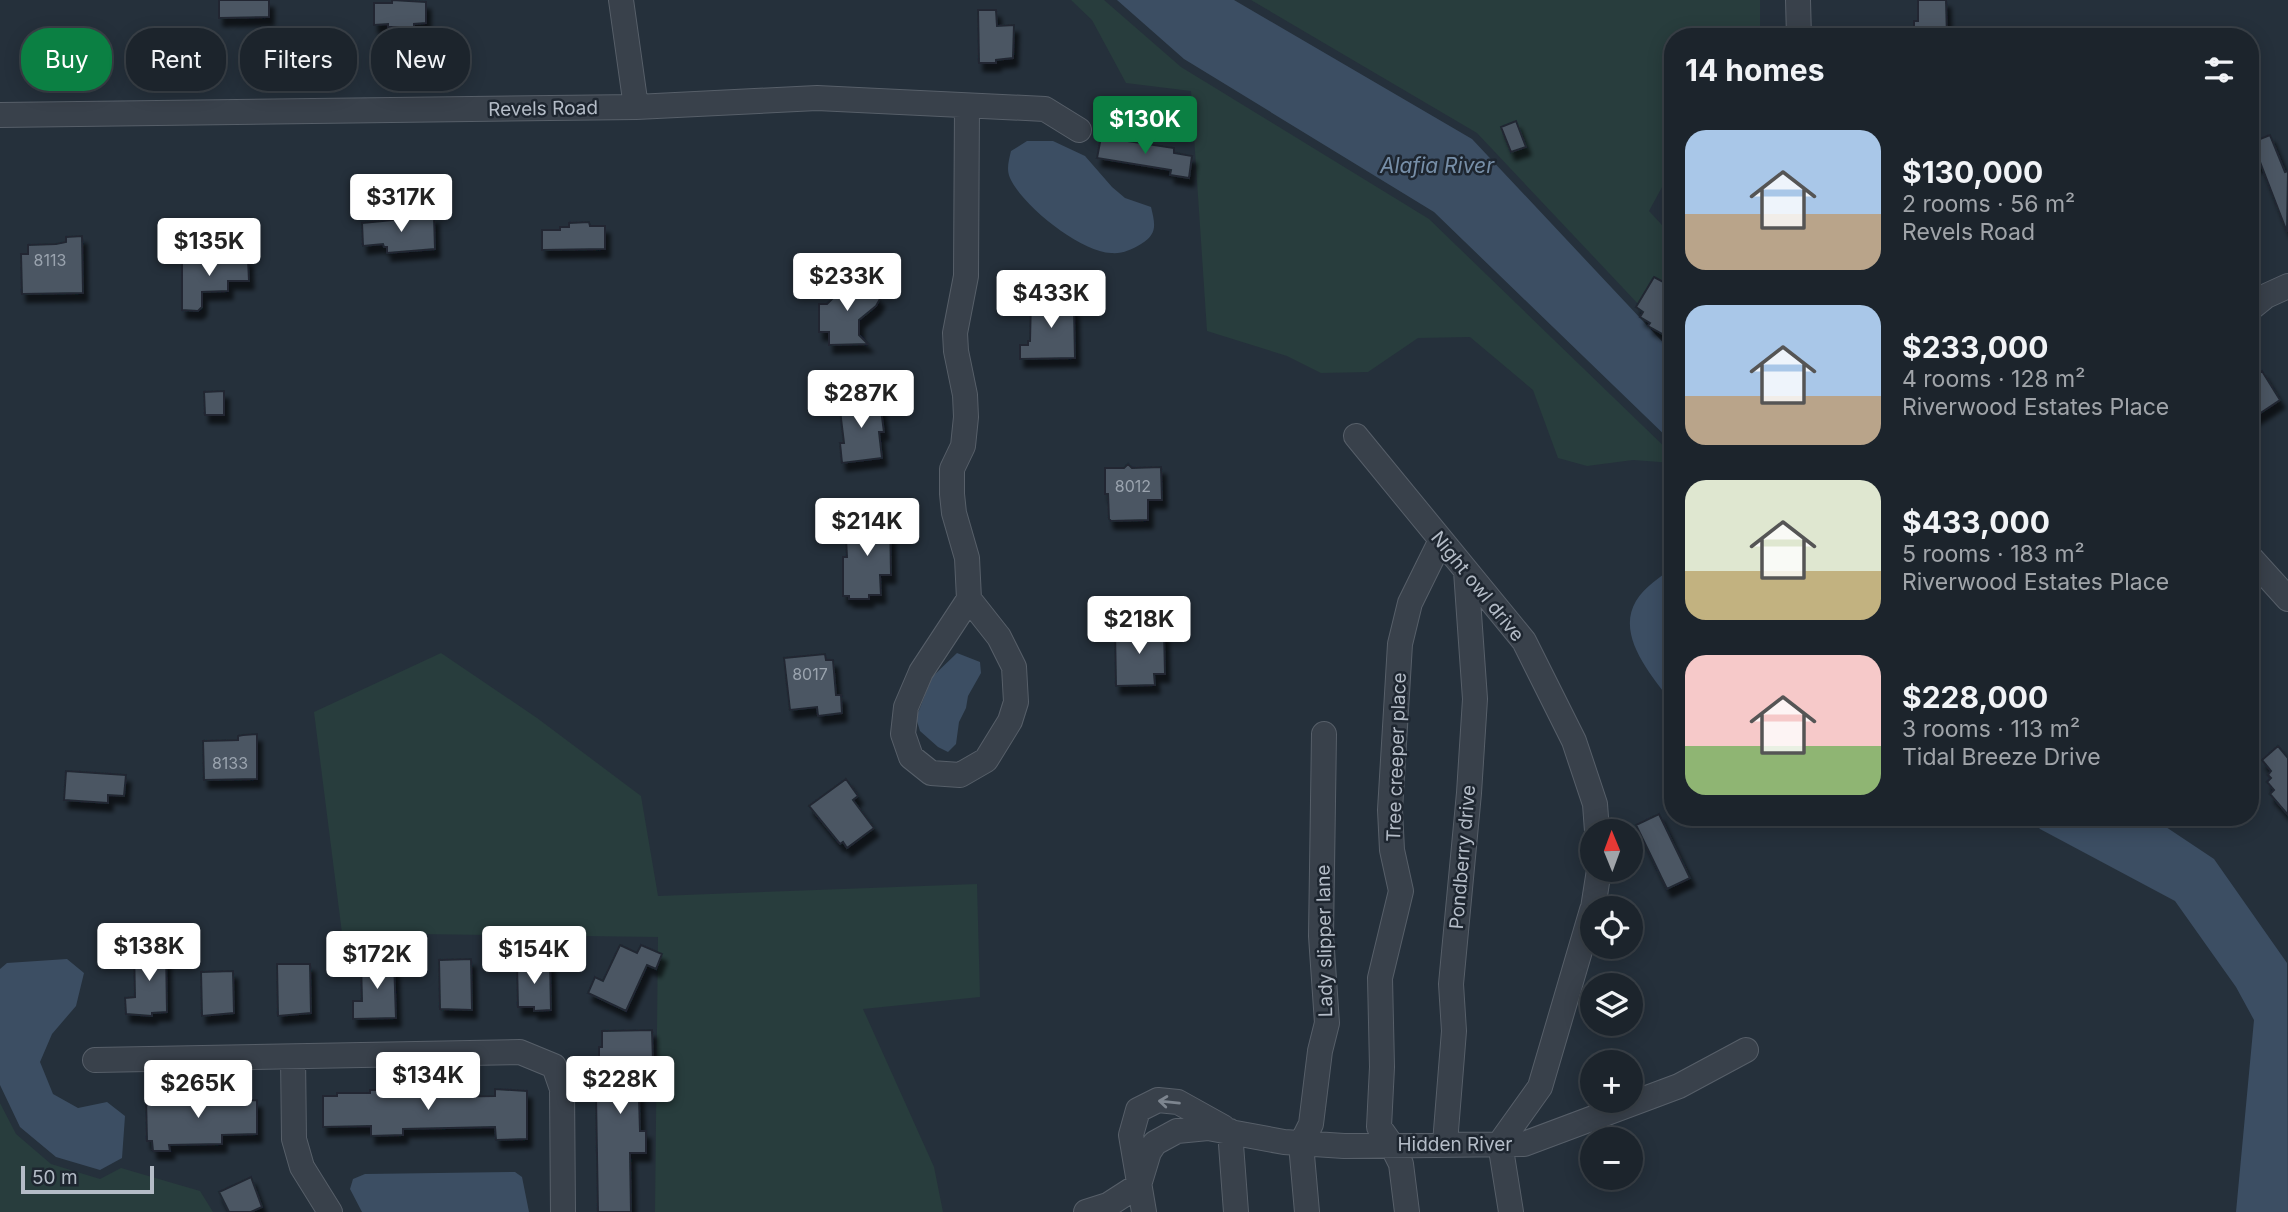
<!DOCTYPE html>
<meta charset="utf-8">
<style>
body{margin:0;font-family:Inter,sans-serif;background:#252c34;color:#f1f3f6;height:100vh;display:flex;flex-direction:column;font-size:26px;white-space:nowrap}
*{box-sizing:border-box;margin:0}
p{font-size:23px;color:#a0a4a9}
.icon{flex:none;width:38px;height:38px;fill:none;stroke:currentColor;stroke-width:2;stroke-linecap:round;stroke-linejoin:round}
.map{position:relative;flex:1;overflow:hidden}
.sheet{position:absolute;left:1664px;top:28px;width:595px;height:798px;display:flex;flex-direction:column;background:#1c242c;border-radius:28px;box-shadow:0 4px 18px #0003,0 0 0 2px #3a4148}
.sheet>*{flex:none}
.hud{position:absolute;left:21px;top:28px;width:665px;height:63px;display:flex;gap:14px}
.needle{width:46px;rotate:359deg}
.tools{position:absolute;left:1580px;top:819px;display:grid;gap:14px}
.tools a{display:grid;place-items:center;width:63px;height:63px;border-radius:50%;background:#1c242c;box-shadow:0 4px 18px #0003,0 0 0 2px #3a4148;font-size:35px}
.scale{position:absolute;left:21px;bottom:18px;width:133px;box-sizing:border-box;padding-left:7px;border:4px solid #b4bcc7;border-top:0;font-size:19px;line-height:24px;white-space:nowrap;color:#b4bcc7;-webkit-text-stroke:5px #1e2630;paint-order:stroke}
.price{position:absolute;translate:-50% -60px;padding:0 16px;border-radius:7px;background:#fff;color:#222;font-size:23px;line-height:46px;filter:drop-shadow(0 2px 4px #0008)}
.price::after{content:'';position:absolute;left:50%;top:42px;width:21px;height:16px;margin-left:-10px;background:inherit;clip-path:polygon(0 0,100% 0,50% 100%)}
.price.selected{background:#0b8043;color:#fff}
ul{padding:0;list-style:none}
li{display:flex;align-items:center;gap:21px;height:175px;padding:0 21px}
li span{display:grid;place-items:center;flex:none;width:196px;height:140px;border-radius:21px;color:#555}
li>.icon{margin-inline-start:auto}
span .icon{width:84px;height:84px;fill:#fffc;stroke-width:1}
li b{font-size:30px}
h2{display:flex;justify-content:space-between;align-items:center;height:84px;padding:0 21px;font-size:30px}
.tag{padding:0 24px;border-radius:28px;background:#1c242c;box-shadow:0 4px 18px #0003,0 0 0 2px #3a4148;font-size:24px;line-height:63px}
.tag.selected{background:#0b8043;color:#fff}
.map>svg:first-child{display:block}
</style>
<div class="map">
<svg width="2288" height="1212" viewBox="0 0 2288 1212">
<defs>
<filter id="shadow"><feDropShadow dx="4.5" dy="8" stdDeviation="2" flood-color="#0009"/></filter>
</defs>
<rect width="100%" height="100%" fill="#25303b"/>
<!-- green -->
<path fill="#283d3d" d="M1071,0H1104L1181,67L1429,219L1673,455V463L1633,460L1587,466L1558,458L1533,390L1470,337L1418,338L1368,372L1321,373L1287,356L1207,331L1191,91L1126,83L1092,20Z
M1251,0H1760V37H1673V167L1649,211L1673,237V341L1477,133Z
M441,653L537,718L641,796L658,896L977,884L980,997L863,1009L934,1167L943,1212H655L658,937L342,933L314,712Z
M0,1103L16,1134L51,1164L100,1179L121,1168L200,1191L213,1212H0Z"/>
<!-- water -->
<path fill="#3c4e63" d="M1117,0H1234L1472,139L1673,353V443L1434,212L1184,59Z
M1027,141H1053L1085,156L1112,187L1125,198L1151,207C1155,224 1158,234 1141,244C1131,250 1122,254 1111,253C1080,252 1022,205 1010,178C1006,169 1009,160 1011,151Z
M1673,567V704C1653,677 1615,636 1636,601C1644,587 1661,577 1673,567Z
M957,653L980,662L981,673L968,696L966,708L959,722L956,744L948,752L938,747L920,731L916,718L932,677Z
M2029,817H2151L2214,859L2287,963L2288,1212H2236L2254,1020L2236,987L2175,901L2040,829Z
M67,959L84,973L76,1006L52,1034L40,1062L53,1094L78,1108L107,1102L125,1116L122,1158L100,1170L56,1157L20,1127L0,1085V969L7,963Z
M515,1172L522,1177L529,1212H362L350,1189L353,1179L365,1174Z"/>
<!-- building -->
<path fill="#4b5763" stroke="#202832" stroke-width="2" filter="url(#shadow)" d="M219,0H269V17L219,18Z
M392,0L426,2V23L414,24V27H388V24L374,25V3H392Z
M1918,0H1946L1947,37H1914V21H1918Z
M978,10H996L997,26L1014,25L1013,58L996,60V63H979Z
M1516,121L1526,147L1511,152L1501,127Z
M2270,135L2285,172L2288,171L2287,232L2260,162L2255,165L2250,153V143Z
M1101,137L1174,148V153L1192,156L1189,178L1170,175L1171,170L1097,158Z
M434,216L435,249L387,253V247H384L383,244L363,246L362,223Z
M589,222L590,226H605V249L542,250V230H560V227H569V223Z
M82,236L83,293L22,294L21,254H28V245L56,244L66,242V237Z
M201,258L248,259L249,281H228V291L202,292V307L198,311L182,310V259Z
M855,275L880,299L876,306L859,320V335L868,344L829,345V332H819V304H827L846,285V279H852Z
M1654,277L1673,287V340L1648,326L1650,323L1640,317L1643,312L1636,307Z
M1063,298L1074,309L1075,358L1020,359V345H1028V341H1030L1031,299Z
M2262,371L2280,400L2250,420V378Z
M224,391V415H205L204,392Z
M869,398L870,403L880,402L884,432H879L882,458L842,463L840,443H844L839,402Z
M1128,464L1132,468L1161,467L1162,500H1148V520L1111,521L1109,519L1108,494H1105V468H1124Z
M890,515L891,575H880L881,595H869V599H849V596H843V557H847L846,539L855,530V522H865L864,516Z
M1148,625V631H1164L1165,674H1154L1155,685L1116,686L1115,631H1123V626Z
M825,654L826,660H833L836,695H841L842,713L818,716L817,707L790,710L784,658Z
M257,734V779L204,780L203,741L238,740V736L243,735Z
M2278,746L2288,758V815L2270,794L2274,790L2267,782L2271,778L2268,775L2271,771L2262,760Z
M66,771L126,775L124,796L108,795V803L64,800Z
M846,779L858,796L853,800L874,828L847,848L843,842L840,844L809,806Z
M1659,814L1690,878L1667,889L1636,825Z
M620,945L637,953L641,945L662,954L656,969L647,965L626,1011L588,993L595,977L603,981Z
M134,949H166L167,1012L152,1013V1016L126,1014L125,998L135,997Z
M471,959L472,1010L440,1009L439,960Z
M394,960L396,1018L353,1019V1001H362L361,961Z
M550,963L551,1010L534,1011V1007H518L517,964Z
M277,964H310L311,1013L278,1016Z
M233,971L234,1013L202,1016L201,972Z
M652,1030L653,1062L638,1063L640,1131H646V1153H630L631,1212H598L596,1096L609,1095V1063H599V1047H602V1031Z
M402,1087V1092L431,1091V1097L495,1096V1089L527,1091V1139L496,1140L495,1127L403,1129V1135L371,1136V1126L323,1127V1096H337V1093H370V1090H381V1088Z
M204,1093H221V1098L245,1097V1101L257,1100V1134L222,1135V1144L169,1145L170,1151H153L152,1141H147L146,1097L204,1098Z
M251,1177L262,1207L251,1212H229L219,1192Z"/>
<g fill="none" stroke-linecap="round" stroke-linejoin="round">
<!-- minor casing -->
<g stroke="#575f69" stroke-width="26">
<path id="minor" d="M621,0L636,107
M1798,0L1799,37
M967,106L966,276L955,333L956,351L965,395L966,417L963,446L952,469V494L954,513L967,558L969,599L921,672L906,707L903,734L911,757L931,773L960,775L986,760L1010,721L1016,702L1014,667L999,637L969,599
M0,115L636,107L817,98L1045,109L1079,130
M2250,309L2266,296L2288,286
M1356,436L1524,641L1574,741L1595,804L1597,831
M2250,557L2288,599
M1593,908L1599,870
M293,1057L294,1139L302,1167L330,1212
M95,1060L520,1052L554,1066L562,1089L563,1212
M1230,1131L1236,1212
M1445,1143L1454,1031L1451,984L1469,793L1475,699L1466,571
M1139,1185L1149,1152L1155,1143L1177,1131L1208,1128L1284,1142L1344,1146L1524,1144L1679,1086L1746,1050
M1086,1212L1108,1205L1139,1185
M1144,1212L1131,1135L1138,1110L1158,1100L1178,1102L1223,1127
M1307,1212L1301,1144L1311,1124L1320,1051L1327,1023L1321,936L1324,734
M1407,1212L1401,1164L1391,1144L1379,1127L1382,1067L1380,978L1401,891L1392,850L1390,810L1400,644L1410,603L1441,540
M1511,1212L1500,1143L1540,1087L1592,910"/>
</g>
<!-- minor -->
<use href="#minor" stroke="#39414b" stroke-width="24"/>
</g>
<!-- one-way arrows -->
<defs><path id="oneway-shaft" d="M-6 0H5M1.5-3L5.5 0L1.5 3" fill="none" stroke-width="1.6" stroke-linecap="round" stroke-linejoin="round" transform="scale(1.75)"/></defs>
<use stroke="#7d858f" href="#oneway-shaft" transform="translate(1169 1102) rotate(-174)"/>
<g text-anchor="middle" stroke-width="5" stroke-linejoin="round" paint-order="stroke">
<!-- number labels -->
<g font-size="16" fill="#9aa3ae">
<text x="50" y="266">8113</text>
<text x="1133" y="492">8012</text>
<text x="810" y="680">8017</text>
<text x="230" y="769">8133</text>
</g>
<!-- street labels -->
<g font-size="19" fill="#b4bcc7" stroke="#1e2630">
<text transform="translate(543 108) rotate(-1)" y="7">Revels Road</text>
<text transform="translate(1478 586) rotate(51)" y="7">Night owl drive</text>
<text transform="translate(1396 757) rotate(-88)" y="7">Tree creeper place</text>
<text transform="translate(1462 857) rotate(-85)" y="7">Pondberry drive</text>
<text transform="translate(1324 941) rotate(-91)" y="7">Lady slipper lane</text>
<text x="1455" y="1151">Hidden River</text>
</g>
<!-- water labels -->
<g font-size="21" font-style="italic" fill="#778fa8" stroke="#1e2630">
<text x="1437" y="173">Alafia River</text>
</g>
</g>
</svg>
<div class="tools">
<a><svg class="needle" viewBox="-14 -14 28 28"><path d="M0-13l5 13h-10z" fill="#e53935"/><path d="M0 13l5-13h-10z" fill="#a0a4a9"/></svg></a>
<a><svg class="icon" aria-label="locate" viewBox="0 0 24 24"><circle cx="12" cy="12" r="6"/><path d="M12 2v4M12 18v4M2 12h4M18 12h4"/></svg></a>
<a><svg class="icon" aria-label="layers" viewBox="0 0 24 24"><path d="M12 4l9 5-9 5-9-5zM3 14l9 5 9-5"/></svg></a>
<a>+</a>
<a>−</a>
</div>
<div class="scale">50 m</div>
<b class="price selected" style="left:1145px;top:156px">$130K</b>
<b class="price" style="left:401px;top:234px">$317K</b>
<b class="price" style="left:209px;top:278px">$135K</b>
<b class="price" style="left:847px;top:313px">$233K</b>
<b class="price" style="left:1051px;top:330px">$433K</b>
<b class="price" style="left:861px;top:430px">$287K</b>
<b class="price" style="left:867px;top:558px">$214K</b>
<b class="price" style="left:1139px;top:656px">$218K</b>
<b class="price" style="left:149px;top:983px">$138K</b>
<b class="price" style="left:534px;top:986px">$154K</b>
<b class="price" style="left:377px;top:991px">$172K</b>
<b class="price" style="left:428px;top:1112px">$134K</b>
<b class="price" style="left:620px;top:1116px">$228K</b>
<b class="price" style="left:198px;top:1120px">$265K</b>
<div class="hud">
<a class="tag selected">Buy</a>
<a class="tag">Rent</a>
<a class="tag">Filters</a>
<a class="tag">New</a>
</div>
<section class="sheet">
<h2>14 homes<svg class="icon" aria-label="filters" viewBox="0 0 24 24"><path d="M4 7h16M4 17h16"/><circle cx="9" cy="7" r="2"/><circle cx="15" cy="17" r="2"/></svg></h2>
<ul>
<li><span style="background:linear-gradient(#a9c7e8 60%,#b9a48a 0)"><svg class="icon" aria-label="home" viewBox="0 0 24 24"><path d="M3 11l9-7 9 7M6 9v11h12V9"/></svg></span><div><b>$130,000</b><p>2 rooms · 56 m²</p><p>Revels Road</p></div></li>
<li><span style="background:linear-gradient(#a9c7e8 65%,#b9a48a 0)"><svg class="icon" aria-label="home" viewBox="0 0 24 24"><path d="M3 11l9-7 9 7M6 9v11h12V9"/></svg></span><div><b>$233,000</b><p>4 rooms · 128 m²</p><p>Riverwood Estates Place</p></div></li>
<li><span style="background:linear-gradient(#dfe7d0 65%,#c2b280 0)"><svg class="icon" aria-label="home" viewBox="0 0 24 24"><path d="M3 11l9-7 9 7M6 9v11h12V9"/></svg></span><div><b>$433,000</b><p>5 rooms · 183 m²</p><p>Riverwood Estates Place</p></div></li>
<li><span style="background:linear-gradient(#f6c9c9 65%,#8fb573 0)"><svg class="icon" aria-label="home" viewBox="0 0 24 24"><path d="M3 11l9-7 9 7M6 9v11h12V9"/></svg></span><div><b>$228,000</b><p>3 rooms · 113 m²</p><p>Tidal Breeze Drive</p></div></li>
</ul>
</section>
</div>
